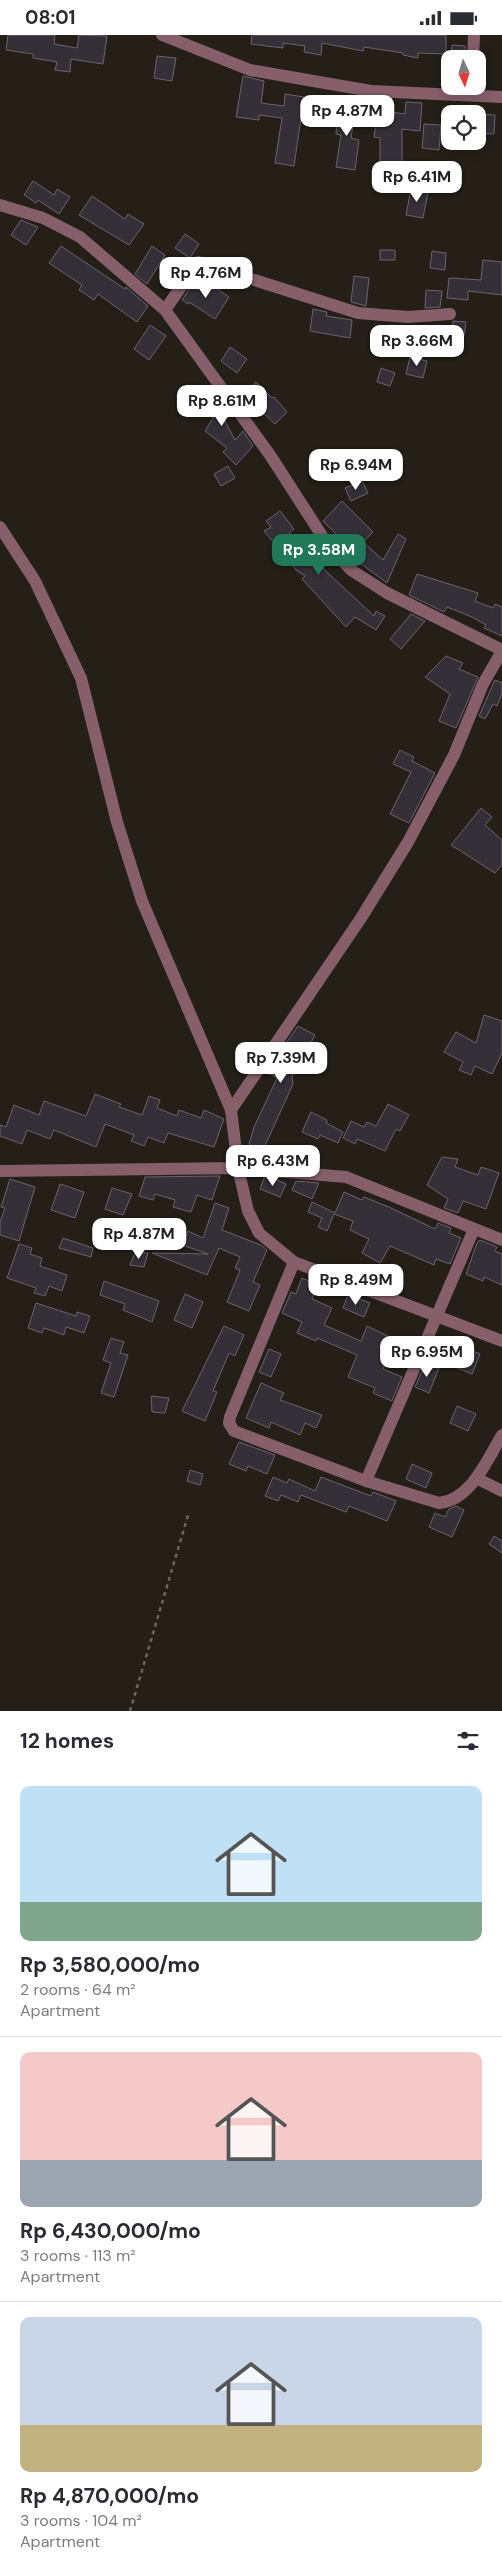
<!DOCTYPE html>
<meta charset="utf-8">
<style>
body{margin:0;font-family:"DM Sans",sans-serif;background:#f2f2f3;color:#2b2b33;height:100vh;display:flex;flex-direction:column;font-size:19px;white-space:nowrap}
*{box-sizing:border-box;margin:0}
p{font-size:16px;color:#7c7c81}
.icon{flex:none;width:28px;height:28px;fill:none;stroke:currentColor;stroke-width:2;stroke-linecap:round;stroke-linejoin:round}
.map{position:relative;height:1676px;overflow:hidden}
.details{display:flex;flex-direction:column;background:#fff;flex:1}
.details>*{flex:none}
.needle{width:32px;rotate:176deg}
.buttons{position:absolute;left:441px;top:15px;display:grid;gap:10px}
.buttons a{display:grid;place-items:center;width:45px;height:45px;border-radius:10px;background:#fff;box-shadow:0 2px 12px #0003;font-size:25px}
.price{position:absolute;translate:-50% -42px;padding:0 11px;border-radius:10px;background:#fff;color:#222;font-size:16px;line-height:32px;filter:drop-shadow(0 1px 2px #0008)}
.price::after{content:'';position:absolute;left:50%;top:30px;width:15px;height:11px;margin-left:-8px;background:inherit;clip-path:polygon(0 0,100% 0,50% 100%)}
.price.active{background:#22795a;color:#fff}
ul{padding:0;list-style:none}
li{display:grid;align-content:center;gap:10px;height:265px;padding:0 20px}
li+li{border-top:1px solid #e1e1e2}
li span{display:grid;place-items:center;height:155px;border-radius:10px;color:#555}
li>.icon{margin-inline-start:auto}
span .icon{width:90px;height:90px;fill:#fffc;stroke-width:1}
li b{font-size:21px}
h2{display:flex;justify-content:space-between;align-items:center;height:60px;padding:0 20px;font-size:21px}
.status{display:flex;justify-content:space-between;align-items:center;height:35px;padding:0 25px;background:#fff;direction:ltr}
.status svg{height:14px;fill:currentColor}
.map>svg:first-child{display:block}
</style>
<div class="status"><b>08:01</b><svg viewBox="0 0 49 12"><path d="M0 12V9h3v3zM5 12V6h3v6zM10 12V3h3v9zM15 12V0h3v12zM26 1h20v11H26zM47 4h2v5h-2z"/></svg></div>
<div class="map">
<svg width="502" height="1676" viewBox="0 0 502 1676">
<rect width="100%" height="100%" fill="#241f17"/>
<!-- building -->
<path fill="#352f37" stroke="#6b646e" d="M8,0H55L54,9L77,13L79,0L107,1L103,29L71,24L70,37L55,35L57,27L33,23V19L6,15Z
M252,0H446V19L418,18V23L403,20V18L364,12L363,16L322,8L321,20L304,17L305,11L283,8V13L251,9Z
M452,10L465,11V24H451Z
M157,21L176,23L172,46L154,43Z
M243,41L264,46L261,68L284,71L285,59L304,62L294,131L275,128L282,83L259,80V85L236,82Z
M406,67L422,68L420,96L402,94V138L380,137V103L374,102L378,75L405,79Z
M338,68L356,71L351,103L359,105L355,135L336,132L341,100L336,99Z
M478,79L495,80L494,99L478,98Z
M424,89L441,90L439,115L422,113Z
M33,146L54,160L57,154L70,162L59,179L38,165L36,168L24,160Z
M411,154L428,157L423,183L406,180Z
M92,161L125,184L128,179L144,189L129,210L79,180Z
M21,185L38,192L26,210L11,200Z
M185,199L199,209L190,223L175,213Z
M61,211L125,254L126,252L148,271L137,287L98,259L94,265L79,255L82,250L49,228Z
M152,211L165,220L147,249L135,239Z
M380,215H395V225H380Z
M432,216L446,218L445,235L430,233Z
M483,225L502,227V260L468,256V265L447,263L449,243L481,245Z
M354,241L369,243L366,271L351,267Z
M194,247L204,254L208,248L229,262L215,284L189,267L188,269L182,265Z
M426,255L442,256L440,272L425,273Z
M313,274L327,277L326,281L352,285L350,303L310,296Z
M453,286L466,287L464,301L452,300Z
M150,290L166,301L149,325L134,314Z
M230,312L247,324L237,338L221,326Z
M410,322L427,326L423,343L406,339Z
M381,333L395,338L390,351L377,347Z
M256,347L272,363L274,362L287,377L275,389L244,360Z
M204,351L214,358L211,360L223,370L219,375L235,405L243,396L253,411L236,430L223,417L227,413L205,396L213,383L192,366Z
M228,431L235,443L221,451L214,439Z
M362,446L368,458L351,466L345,453Z
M342,466L373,497L363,507L383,525L398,499L406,504L387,548L356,525L359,522L323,486Z
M280,476L294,494L289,498L313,524L374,581L376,576L385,581L376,595L355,582L346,592L302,544L305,541L296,535L264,496L271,492L266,486Z
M417,539L478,558L475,566L493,573L495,569L502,572V601L484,593L486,590L472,582L447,572L444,577L409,560Z
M411,579L425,586L401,614L390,604Z
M446,621L463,628L459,634L478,642L456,693L439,686L450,659L425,642Z
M495,645L502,648V659L497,671L493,669L485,684L479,681Z
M400,715L414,722L412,726L435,738L409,788L390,779L411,737L393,729Z
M481,773L492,782L485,790L502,805V829L495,838L451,810Z
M484,980L502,986V1018L492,1039L475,1031L471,1040L459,1035L463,1027L444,1017L456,997L476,1008Z
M298,991L315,1000L292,1042L293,1049L263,1115L249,1109L254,1092L277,1043L266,1037Z
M95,1059L121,1069L119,1072L142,1080L149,1061L160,1065L157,1073L177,1081L179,1075L201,1083L204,1075L224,1084L214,1112L168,1098L164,1108L148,1102L144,1111L131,1106L134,1100L105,1089L96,1112L54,1095L50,1104L27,1095L22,1109L0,1101V1090L6,1092L14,1070L39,1080L44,1066L86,1081Z
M388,1069L409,1080L400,1096L396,1094L385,1116L357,1104L355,1109L343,1103L351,1086L364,1092L367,1087L376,1091Z
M311,1077L327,1085L326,1088L343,1097L338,1108L320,1100L318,1104L302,1097Z
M442,1122L458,1124L455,1132L478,1140L481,1132L499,1138L486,1174L463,1166L458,1178L444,1173L448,1164L427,1150Z
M220,1141L212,1165L197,1160L191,1177L173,1172L175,1165L155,1159L153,1165L139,1161L145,1142Z
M264,1143L275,1144L286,1149L280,1162L260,1154Z
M10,1144L35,1152L19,1206L0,1200V1187L5,1173L1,1172Z
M296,1146L319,1148L312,1164L292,1155Z
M60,1149L84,1157L75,1183L51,1175Z
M112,1153L132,1159L123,1180L105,1174Z
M344,1157L362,1165L364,1162L389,1172L435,1194L438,1188L451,1193L449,1198L461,1203L450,1229L436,1224L434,1230L390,1211L380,1228L362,1218L369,1204L350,1195L353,1186L334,1179L327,1196L318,1192L322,1183L308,1177L312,1167L335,1178Z
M215,1168L229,1173L222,1195L261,1210L267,1215L253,1247L260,1250L249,1276L227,1267L240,1235L235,1233L240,1222L219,1213L207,1240L152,1218L208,1219L182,1210L188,1196L203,1203Z
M156,1183L167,1187L161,1203L150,1199Z
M63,1203L93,1213L91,1222L59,1213Z
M480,1205L497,1212L495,1216L502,1219V1250L484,1242L483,1246L466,1239L477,1208Z
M19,1209L32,1213L30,1219L42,1223L40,1231L67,1240L62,1256L49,1251L45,1261L34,1258L36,1253L7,1243Z
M135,1218H148L144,1232L130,1230Z
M302,1243L318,1250L312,1264L332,1273L324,1290L361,1306L367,1291L396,1305L383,1334L402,1342L392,1366L373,1358L375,1353L348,1342L357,1320L317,1303L316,1306L297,1298L302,1287L282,1278L291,1257L296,1259Z
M104,1246L159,1266L152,1287L123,1275L125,1269L100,1260Z
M185,1259L203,1267L192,1293L174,1285Z
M348,1260L370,1268L364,1282L343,1273Z
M36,1268L76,1281L77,1277L90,1281L84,1298L66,1292L64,1300L44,1293L42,1298L28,1293Z
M224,1291L244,1300L235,1321L229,1318L213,1356L217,1357L205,1386L182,1376Z
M111,1303L124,1307L120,1318L128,1320L114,1362L101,1358L111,1328L103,1325Z
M452,1307L480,1319L472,1339L443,1327Z
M269,1314L281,1319L271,1342L259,1337Z
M426,1327L439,1333L429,1358L415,1352Z
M261,1348L284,1358L280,1365L322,1380L316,1393L305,1388L300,1400L271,1387L269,1393L246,1383Z
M151,1361L169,1363L165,1378L152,1377Z
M457,1371L476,1379L468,1396L450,1388Z
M239,1407L275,1420L267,1439L248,1431L246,1436L229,1429Z
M412,1429L432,1438L426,1453L406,1444Z
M190,1435L203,1439L200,1450L187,1446Z
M273,1442L287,1448L289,1444L315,1456L321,1442L371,1461L373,1457L396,1466L387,1486L349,1471L346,1477L301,1460L298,1467L281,1460L278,1466L265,1461Z
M456,1471L464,1475L452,1502L429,1492L435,1478L445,1482L449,1474Z
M494,1501L502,1506V1518L489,1509Z"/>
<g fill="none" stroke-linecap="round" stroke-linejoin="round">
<!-- path -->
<path stroke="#6a665e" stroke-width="2.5" stroke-dasharray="4 4" stroke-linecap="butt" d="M130,1676L189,1477"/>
<!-- minor -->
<path stroke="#865f6b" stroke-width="12" d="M162,0L250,35L371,56L502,62
M473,24L474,0
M0,170L43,183L80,202L165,275L270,420L326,507L351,535L387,558L502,615
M165,275L198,227L358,278L408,282L450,279
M0,492L35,546L81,643L117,787L142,866L231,1075
M502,616L483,649L454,720L408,807L361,883L231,1075L238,1133L248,1176L259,1198L294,1227L502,1306
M0,1136L238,1133L346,1142L502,1205
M294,1227L230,1382L229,1388L234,1396L366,1446L439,1468C471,1465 487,1425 502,1400
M476,1443L502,1456
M366,1446L474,1194"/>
</g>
</svg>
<div class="buttons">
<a><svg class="needle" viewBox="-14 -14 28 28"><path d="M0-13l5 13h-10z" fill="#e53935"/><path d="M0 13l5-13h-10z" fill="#7c7c81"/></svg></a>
<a><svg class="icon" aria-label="locate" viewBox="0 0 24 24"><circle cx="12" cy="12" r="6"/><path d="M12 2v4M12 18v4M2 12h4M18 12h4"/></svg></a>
</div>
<b class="price" style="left:347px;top:102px">Rp 4.87M</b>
<b class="price" style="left:417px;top:168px">Rp 6.41M</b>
<b class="price" style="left:206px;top:264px">Rp 4.76M</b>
<b class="price" style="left:417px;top:332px">Rp 3.66M</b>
<b class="price" style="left:222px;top:392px">Rp 8.61M</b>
<b class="price" style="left:356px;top:456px">Rp 6.94M</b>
<b class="price active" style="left:319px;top:541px">Rp 3.58M</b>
<b class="price" style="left:281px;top:1049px">Rp 7.39M</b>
<b class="price" style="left:273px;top:1152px">Rp 6.43M</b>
<b class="price" style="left:139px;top:1225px">Rp 4.87M</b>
<b class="price" style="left:356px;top:1271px">Rp 8.49M</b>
<b class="price" style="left:427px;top:1343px">Rp 6.95M</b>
</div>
<section class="details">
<h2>12 homes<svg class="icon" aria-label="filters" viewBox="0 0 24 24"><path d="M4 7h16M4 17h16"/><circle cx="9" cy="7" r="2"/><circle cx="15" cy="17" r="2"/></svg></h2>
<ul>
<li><span style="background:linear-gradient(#bfe0f5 75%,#7fa58c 0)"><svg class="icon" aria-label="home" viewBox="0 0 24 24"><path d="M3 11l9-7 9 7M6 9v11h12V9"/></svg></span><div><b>Rp 3,580,000/mo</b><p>2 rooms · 64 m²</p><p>Apartment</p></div></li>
<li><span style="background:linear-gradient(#f6c9c9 70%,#9aa5b1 0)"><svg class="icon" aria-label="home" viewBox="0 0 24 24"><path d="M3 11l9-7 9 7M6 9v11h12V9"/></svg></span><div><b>Rp 6,430,000/mo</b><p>3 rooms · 113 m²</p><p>Apartment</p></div></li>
<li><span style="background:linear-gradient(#c9d6e8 70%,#c2b280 0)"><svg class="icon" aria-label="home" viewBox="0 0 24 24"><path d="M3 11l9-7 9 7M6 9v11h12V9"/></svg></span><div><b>Rp 4,870,000/mo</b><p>3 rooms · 104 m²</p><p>Apartment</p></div></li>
</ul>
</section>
